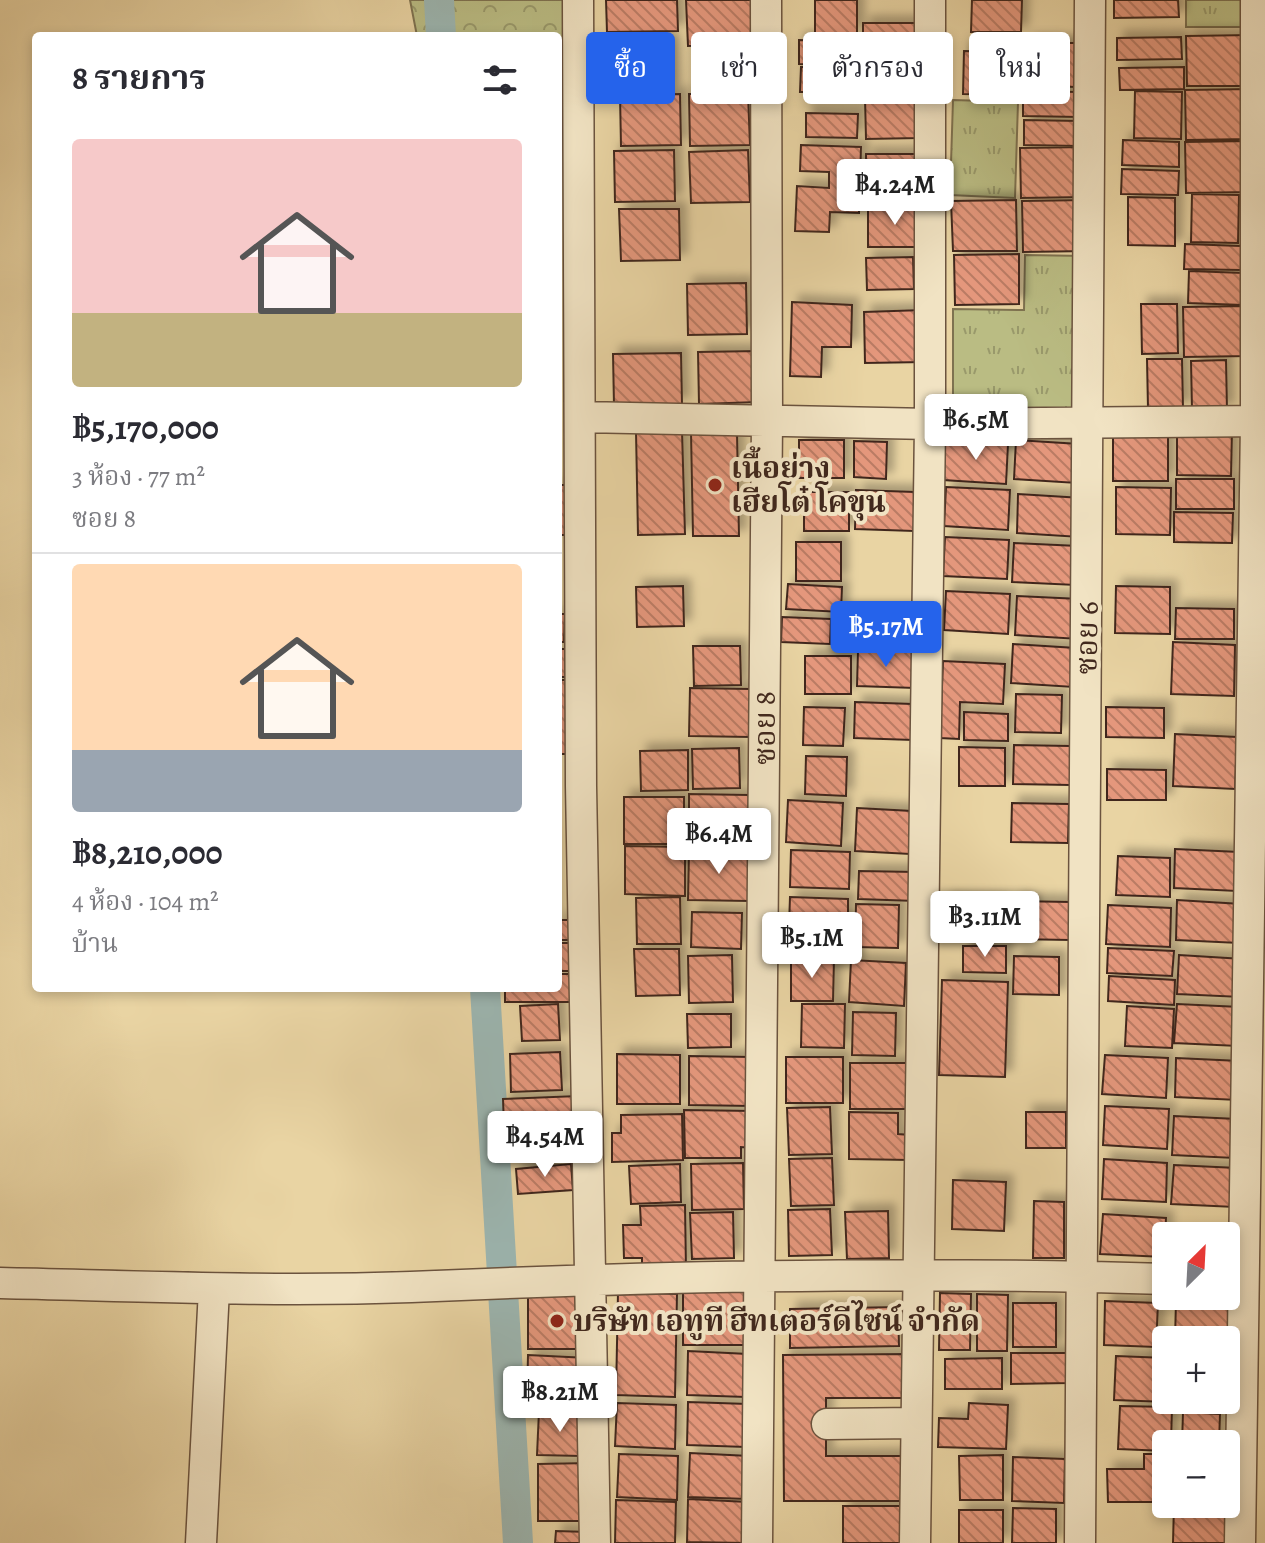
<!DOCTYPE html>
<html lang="th">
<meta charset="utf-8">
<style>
body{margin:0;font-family:Alegreya,"Noto Serif Thai",serif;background:#f2f2f3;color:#2b2b33;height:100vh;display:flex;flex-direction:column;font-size:30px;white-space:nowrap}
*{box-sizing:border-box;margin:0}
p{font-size:26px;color:#7c7c81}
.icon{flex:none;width:44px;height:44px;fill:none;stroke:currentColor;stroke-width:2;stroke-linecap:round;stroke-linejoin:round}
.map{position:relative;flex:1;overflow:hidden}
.drawer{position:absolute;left:32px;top:32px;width:530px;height:960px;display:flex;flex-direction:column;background:#fff;border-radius:8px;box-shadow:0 4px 12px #0003}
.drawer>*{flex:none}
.hud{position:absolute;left:586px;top:32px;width:558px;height:72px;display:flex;gap:16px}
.needle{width:52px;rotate:24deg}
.controls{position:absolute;left:1152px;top:1222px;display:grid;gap:16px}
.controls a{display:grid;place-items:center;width:88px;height:88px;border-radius:8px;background:#fff;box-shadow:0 4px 12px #0003;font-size:40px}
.price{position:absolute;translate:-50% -68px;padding:0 18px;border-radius:8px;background:#fff;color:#222;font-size:26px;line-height:52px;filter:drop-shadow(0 2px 4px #0008)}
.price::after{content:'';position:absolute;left:50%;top:48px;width:24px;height:18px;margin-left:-12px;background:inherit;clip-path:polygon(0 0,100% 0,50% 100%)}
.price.active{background:#2563eb;color:#fff}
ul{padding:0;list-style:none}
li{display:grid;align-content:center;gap:16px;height:424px;padding:0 40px}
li+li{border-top:2px solid #e1e1e2}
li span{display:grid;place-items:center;height:248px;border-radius:8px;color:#555}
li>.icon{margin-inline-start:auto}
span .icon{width:144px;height:144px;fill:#fffc;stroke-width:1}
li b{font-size:34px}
h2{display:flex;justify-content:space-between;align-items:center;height:96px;padding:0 40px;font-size:34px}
.pill{padding:0 28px;border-radius:8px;background:#fff;box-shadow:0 4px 12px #0003;font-size:28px;line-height:72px}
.pill.active{background:#2563eb;color:#fff}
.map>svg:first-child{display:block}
</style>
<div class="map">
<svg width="1265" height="1543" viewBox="0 0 1265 1543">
<defs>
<pattern id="grass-tufts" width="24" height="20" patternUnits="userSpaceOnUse" patternTransform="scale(2)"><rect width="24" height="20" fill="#babc83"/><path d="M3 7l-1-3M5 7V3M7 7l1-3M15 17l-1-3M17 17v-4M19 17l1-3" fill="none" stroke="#99996b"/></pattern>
<pattern id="forest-crowns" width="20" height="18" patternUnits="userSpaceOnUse" patternTransform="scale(2)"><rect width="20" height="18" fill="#babc83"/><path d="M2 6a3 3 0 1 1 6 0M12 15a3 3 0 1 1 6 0" fill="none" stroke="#99996b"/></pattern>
<pattern id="building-back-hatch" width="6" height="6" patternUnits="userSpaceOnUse" patternTransform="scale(2)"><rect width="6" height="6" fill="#e4977b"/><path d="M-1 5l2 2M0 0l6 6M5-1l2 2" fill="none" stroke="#ba7b64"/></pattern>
<filter id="shadow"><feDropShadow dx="7" dy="-7" stdDeviation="4" flood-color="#0004"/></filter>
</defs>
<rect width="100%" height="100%" fill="#e9d4a3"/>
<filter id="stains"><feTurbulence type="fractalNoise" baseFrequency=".0025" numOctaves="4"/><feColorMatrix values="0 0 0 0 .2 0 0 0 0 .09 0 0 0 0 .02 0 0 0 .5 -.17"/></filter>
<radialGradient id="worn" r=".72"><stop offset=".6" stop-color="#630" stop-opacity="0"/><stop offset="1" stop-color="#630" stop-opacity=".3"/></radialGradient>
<!-- grass -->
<path fill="url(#grass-tufts)" stroke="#7e7250" stroke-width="2" d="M1186,0H1248V27H1186Z
M953,100L1018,102L1015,198L950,195Z
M1025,255L1085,256V411L953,410V309L1024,310Z"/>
<!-- forest -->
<path fill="url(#forest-crowns)" stroke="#7e7250" stroke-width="2" d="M410,0H569L571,96H558V36H417Z"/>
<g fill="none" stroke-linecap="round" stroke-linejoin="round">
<!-- canal -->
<path stroke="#9cb6b1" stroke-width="30" d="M439,0L441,36
M485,988L518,1543"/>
</g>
<!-- building -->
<path fill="url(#building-back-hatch)" stroke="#41281d" stroke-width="2" filter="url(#shadow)" d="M606,0H677L678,31L607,32Z
M686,0H759L760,44L688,46Z
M815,0H857V34H815Z
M972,0H1022L1021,32H971Z
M1114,0H1178L1179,17L1114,18Z
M863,23H917V63L863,64Z
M1251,35L1252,86H1187L1186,36Z
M1181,37L1182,59L1117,60V38Z
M671,40L673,91L613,92L612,41Z
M799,40L851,41V65L799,64Z
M1029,43H1079L1078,87L1029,86Z
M964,51L1014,52V95L963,94Z
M801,67L852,68V92H800Z
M1184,67V89L1120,90L1119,68Z
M558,70H563V122H558Z
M1250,89L1251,139L1186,140L1185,90Z
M1023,91L1079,92V117L1023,116Z
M1135,91L1182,92L1181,139L1134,138Z
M680,94L681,145L621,146L620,95Z
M689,94H748L750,145L690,146Z
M865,98H919V138L866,139Z
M806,113L858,114L857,138L806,137Z
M1024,120L1080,121L1079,146L1024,145Z
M1123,140L1179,142V167L1122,165Z
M1250,141L1251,192L1186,193L1185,142Z
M801,145L861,147L859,213L830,212L829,232L795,231L797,186L829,188V172L800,171Z
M1085,147L1086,197L1021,198L1020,148Z
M674,150L675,201L615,202L614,151Z
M748,150L750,202L691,203L689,152Z
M866,154H919V195H866Z
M1122,169L1179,171L1178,195L1121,194Z
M1192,194L1239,195L1238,243L1191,242Z
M1128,197L1175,198V246L1128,245Z
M1016,200L1017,251H953L951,201Z
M1087,200L1088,251L1023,252L1022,201Z
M921,206V247H868V207Z
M619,209H679L680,260L621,261Z
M1185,244L1241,246V270L1184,269Z
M1019,254V304L955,305L954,255Z
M913,257L914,289L867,290L866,258Z
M1189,271L1244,273L1243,305L1188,303Z
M746,283L747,334L688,335L687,284Z
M792,302L852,305L851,347H822L821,377L790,376Z
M1141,304H1177L1178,353L1142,354Z
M1248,306L1249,356L1184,357L1183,307Z
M923,310L925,362L865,363L864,312Z
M758,351L759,402L699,404L698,352Z
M681,353L682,404L614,405L613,354Z
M1147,359H1182L1183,408H1148Z
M1226,360L1227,410H1192L1191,361Z
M1177,428L1232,430L1231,476L1177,475Z
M682,431L685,534L638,535L636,432Z
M691,433H737L739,536H693Z
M1113,433L1168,435V481H1113Z
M799,440H844V478H799Z
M1016,440L1079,444L1077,483L1014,479Z
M854,441L887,442L886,479L854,477Z
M945,441L1008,444L1006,484L943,480Z
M1176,479H1234V509H1176Z
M558,485H570V535H558Z
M946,487L1010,490L1008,530L944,526Z
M1116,487L1171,488L1170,535L1116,534Z
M856,490L915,492L914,531L855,529Z
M804,492H849V531H804Z
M1018,494L1082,498L1080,537L1017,533Z
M1174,512L1233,513L1232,543L1174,542Z
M945,537L1009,540L1007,579L943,576Z
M796,542H841V581H796Z
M1014,543L1078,546L1076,585L1012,582Z
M788,584L842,587L841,612L786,609Z
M683,586L684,626L637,627L636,587Z
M1116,586L1170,587V634L1115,633Z
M946,591L1010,594L1008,634L944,630Z
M1017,596L1080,599L1079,639L1015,635Z
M1176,608L1234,609V639H1175Z
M558,614H565L564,642H558Z
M782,617L831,619L830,644L781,642Z
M1173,642L1235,645L1234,696L1171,694Z
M1013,644L1076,648L1074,687L1011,683Z
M693,646H740L741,685L694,686Z
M558,649H567V677H558Z
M858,650L916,652L915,688L857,686Z
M805,656H851V694H805Z
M943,661L1005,664L1003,704L960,702L959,739L940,738Z
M558,680H576L575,754H558Z
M690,688L750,689V737L689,736Z
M1016,694L1062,695L1061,733L1015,732Z
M855,702L913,704V740L854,738Z
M804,707L845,708L843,746L803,745Z
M1106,707L1164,708V738L1106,737Z
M964,712L1008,714V741L964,740Z
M1175,734L1237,737L1235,789L1173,786Z
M1014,745L1070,746V785L1013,784Z
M959,747L1005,748V786H959Z
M739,748L740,788L693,789L692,749Z
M688,750V790L641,791L640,751Z
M806,756L847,757L846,796L805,794Z
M1107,769L1166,770V800H1107Z
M689,794L749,795V844L689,843Z
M624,797H684V844H624Z
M788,800L843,803L841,846L786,842Z
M1012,803L1069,804L1068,843L1011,842Z
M857,808L912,811L910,854L855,851Z
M625,846L685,847V896L625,894Z
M1175,849L1239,852L1237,891L1174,888Z
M791,850L850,852L849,889L790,887Z
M689,852H749V901L688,900Z
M1118,856L1170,858V897L1116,895Z
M859,871L916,872V901L858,899Z
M680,897L681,944H637L636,898Z
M790,897L848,899V927L789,926Z
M944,900L1001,902V941L944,940Z
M1177,900L1241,904L1239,943L1176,940Z
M1014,901L1071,902L1070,940L1013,939Z
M856,904L899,905L898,948L855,947Z
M1108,905L1171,908L1170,947L1106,944Z
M692,912L742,913L741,949L691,947Z
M558,920H573V940H558Z
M558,943H576L575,971H558Z
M963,946H1006V973L963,972Z
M1108,948L1174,951L1172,976L1107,973Z
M634,949H679L680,995L636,996Z
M732,955L733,1002L689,1003L688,956Z
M1179,955L1243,959L1241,997L1177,994Z
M1014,956L1059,957V995L1013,994Z
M791,958L834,959L833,1001H791Z
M851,960L906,963L904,1006L849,1002Z
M558,974H575V1002H505V988H558Z
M1109,976L1175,980L1174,1005L1108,1001Z
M942,980L1008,982L1005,1077L939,1075Z
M558,1004L560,1040L522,1041L520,1006Z
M802,1004H845L844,1048L801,1047Z
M1177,1004L1240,1007L1238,1046L1174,1043Z
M1127,1006L1174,1009L1172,1048L1125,1046Z
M853,1012L896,1013L895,1056L852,1055Z
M687,1014H731V1047L688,1048Z
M560,1052L562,1090L511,1092L510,1054Z
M617,1054L680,1055V1104H617Z
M1105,1055L1168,1058L1166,1098L1102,1094Z
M689,1056L752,1057V1106L689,1105Z
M786,1057H843V1103H786Z
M1176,1058L1240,1061L1238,1100L1175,1097Z
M850,1063H907V1109H850Z
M578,1096L580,1126L564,1127V1120L521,1121L522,1152L505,1153L503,1099Z
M1105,1106L1169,1109L1167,1149L1103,1145Z
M830,1107L832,1154L789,1155L787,1108Z
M684,1110L754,1111V1148L741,1147V1158H685Z
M849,1112L898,1113V1134L910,1135V1160L849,1159Z
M1026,1112H1066V1148H1026Z
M682,1114L683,1160L612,1162V1133H621V1115Z
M1174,1116L1237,1119L1235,1158L1172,1155Z
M832,1158L834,1205L791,1206L789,1159Z
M1104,1159L1167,1163L1166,1202L1102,1199Z
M743,1163L744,1209L692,1210L691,1164Z
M571,1164L573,1190L518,1194L516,1169Z
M680,1164L681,1202L631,1204L629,1166Z
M1174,1165L1237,1168L1235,1207L1171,1204Z
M953,1180L1006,1182L1004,1231L952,1229Z
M1034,1201L1064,1202V1258H1033Z
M685,1205L686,1270L642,1271V1258H624L623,1225H641L640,1206Z
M830,1209L832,1255L789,1256L788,1210Z
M888,1211L889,1258L847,1259L845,1212Z
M733,1212L734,1258L692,1259L690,1213Z
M1103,1214L1166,1218L1164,1257L1100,1254Z
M683,1291H747V1345H683Z
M618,1292L677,1294L675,1397L616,1395Z
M528,1293H587L586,1349H528Z
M940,1293L971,1294L970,1350H939Z
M977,1294L1008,1295L1007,1351H977Z
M1105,1301L1158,1303L1156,1347L1104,1345Z
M1176,1301L1229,1303L1227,1347L1226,1340H1175Z
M1013,1303H1056V1347H1013Z
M898,1307L899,1346L790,1348V1309Z
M688,1351L748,1354L746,1397L687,1395Z
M1011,1353H1068V1383L1011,1384Z
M907,1354V1398H826V1456H910L911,1501H784L783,1355Z
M528,1355L588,1358L586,1401L527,1399Z
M1116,1356L1166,1358L1167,1402L1114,1400Z
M1002,1358V1389H945V1359Z
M688,1402L748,1404L746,1447L687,1445Z
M617,1403L676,1405L675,1449L615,1446Z
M969,1403L1008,1405L1006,1449L938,1447L939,1418L968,1419Z
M1120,1406L1172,1407L1171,1444H1166V1451L1118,1449Z
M539,1411L583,1413L581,1456L537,1455Z
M1183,1412L1220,1414L1219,1444H1182Z
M690,1453L749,1456L748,1499L688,1497Z
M619,1454L678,1456L677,1500L617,1497Z
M1144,1454H1166V1502H1108L1107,1469H1144Z
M1003,1455V1500H960L959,1456Z
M1013,1457L1065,1459L1064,1503L1012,1501Z
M589,1463V1521H538V1464Z
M688,1499L748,1502L746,1543L687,1542Z
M616,1500L676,1502L675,1543H615Z
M1174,1504L1227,1505L1225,1543H1173Z
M843,1506H908V1543H843Z
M1013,1508L1056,1509V1543H1012Z
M959,1510H1003V1543H959Z
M556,1531L589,1532V1543H555Z"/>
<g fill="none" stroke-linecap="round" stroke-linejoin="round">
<!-- minor casing -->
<g stroke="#6b533e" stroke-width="33">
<path id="minor" d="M578,0L581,786L595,1543
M582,417L930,424L1265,421
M0,1283C137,1286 274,1292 411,1287C662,1276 914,1271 1166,1279
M827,1424L916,1423
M201,1543L214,1289
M757,1543L767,421L766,0
M915,1543L930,424V0
M1080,1543L1090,0
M1240,1543L1256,421V0"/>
</g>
<!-- minor -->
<use href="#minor" stroke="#f1e3c3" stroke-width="30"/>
</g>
<!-- markers -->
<g fill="#8f2418" stroke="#f1e3c3" stroke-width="3">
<circle cx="715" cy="485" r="8"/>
<circle cx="557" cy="1321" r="8"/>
</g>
<g text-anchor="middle" stroke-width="8" stroke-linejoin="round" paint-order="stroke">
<!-- poi labels -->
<g font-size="30" font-weight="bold" fill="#41281d" stroke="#f1e3c3" text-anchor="start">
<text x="731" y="478">เนื้อย่าง<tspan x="731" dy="34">เฮียโต๋ โคขุน</tspan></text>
<text x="573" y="1331">บริษัท เอทูที ฮีทเตอร์ดีไซน์ จำกัด</text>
</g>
<!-- street labels -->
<g font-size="30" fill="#41281d" stroke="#f1e3c3">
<text transform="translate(1087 638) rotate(-89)" y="10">ซอย 6</text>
<text transform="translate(765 728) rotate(-90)" y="10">ซอย 8</text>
</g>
</g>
<rect width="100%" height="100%" filter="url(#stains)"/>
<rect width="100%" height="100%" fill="url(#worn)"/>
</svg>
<div class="controls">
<a><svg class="needle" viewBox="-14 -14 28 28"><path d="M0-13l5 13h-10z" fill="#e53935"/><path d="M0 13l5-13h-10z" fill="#7c7c81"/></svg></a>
<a>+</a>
<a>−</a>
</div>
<b class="price" style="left:895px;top:227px">฿4.24M</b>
<b class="price" style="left:976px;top:462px">฿6.5M</b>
<b class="price active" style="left:886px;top:669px">฿5.17M</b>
<b class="price" style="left:719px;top:876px">฿6.4M</b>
<b class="price" style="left:985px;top:959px">฿3.11M</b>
<b class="price" style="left:812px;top:980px">฿5.1M</b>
<b class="price" style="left:545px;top:1179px">฿4.54M</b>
<b class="price" style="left:560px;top:1434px">฿8.21M</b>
<div class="hud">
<a class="pill active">ซื้อ</a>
<a class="pill">เช่า</a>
<a class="pill">ตัวกรอง</a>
<a class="pill">ใหม่</a>
</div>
<section class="drawer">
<h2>8 รายการ<svg class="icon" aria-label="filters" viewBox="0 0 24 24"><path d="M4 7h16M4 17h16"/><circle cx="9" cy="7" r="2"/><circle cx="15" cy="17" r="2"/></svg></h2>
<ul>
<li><span style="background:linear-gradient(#f6c9c9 70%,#c2b280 0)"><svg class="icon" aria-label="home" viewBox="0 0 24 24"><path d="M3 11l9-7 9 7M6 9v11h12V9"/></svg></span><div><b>฿5,170,000</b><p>3 ห้อง · 77 m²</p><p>ซอย 8</p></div></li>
<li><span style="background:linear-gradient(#ffd9b3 75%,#9aa5b1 0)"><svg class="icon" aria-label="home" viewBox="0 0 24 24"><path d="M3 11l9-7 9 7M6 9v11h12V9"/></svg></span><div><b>฿8,210,000</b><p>4 ห้อง · 104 m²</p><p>บ้าน</p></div></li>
</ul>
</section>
</div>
